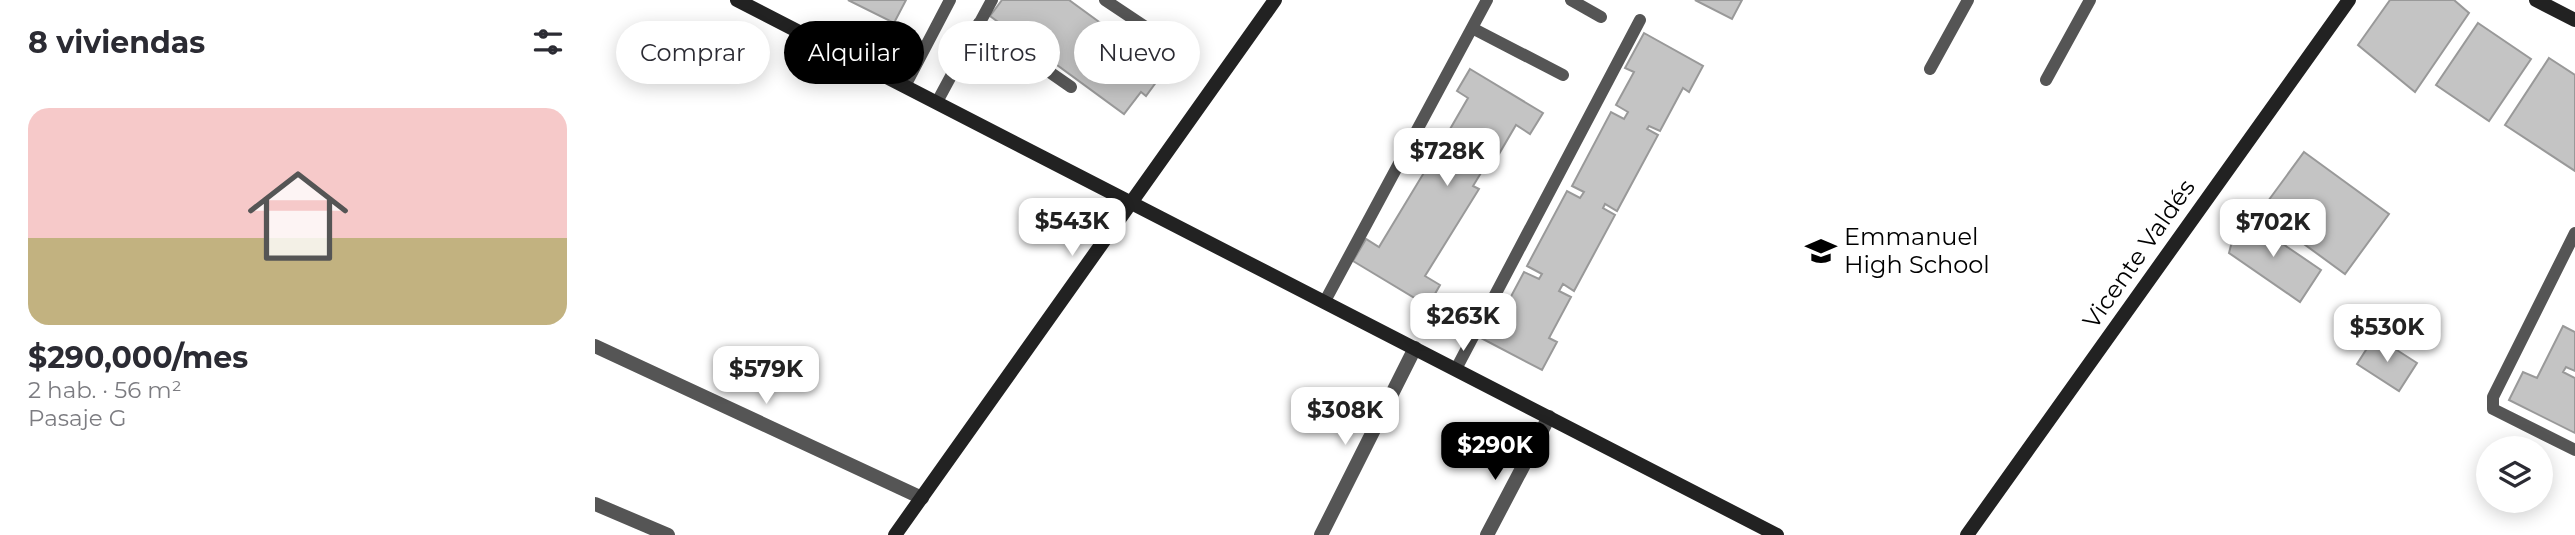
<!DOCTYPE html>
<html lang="es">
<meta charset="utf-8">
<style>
body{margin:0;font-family:Montserrat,sans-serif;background:#f7f7f7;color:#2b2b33;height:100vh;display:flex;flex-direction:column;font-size:26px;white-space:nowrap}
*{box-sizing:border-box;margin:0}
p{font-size:23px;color:#7c7c81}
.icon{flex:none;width:38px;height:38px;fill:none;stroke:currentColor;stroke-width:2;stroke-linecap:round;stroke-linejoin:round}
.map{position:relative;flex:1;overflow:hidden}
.sheet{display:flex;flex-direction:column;background:#fff;width:595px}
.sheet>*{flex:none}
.guide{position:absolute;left:21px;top:21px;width:665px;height:63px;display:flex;gap:14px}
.fabs{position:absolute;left:1881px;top:436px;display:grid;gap:14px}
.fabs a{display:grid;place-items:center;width:77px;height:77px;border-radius:50%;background:#fff;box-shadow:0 4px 18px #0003;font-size:35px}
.price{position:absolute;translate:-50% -60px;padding:0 16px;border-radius:14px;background:#fff;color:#222;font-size:23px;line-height:46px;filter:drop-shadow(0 2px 4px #0008)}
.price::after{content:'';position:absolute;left:50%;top:42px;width:21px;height:16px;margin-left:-10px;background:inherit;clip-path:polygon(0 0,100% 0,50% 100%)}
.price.selected{background:#000;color:#fff}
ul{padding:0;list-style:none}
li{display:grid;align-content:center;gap:14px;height:371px;padding:0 28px}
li+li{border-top:2px solid #e1e1e2}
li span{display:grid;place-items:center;height:217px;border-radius:21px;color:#555}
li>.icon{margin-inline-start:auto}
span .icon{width:126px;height:126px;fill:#fffc;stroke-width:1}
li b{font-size:30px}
h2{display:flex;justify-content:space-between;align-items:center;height:84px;padding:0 28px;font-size:30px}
.chip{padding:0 24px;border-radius:32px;background:#fff;box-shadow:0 4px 18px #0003;font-size:24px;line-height:63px}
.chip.selected{background:#000;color:#fff}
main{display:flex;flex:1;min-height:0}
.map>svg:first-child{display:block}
</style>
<main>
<section class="sheet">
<h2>8 viviendas<svg class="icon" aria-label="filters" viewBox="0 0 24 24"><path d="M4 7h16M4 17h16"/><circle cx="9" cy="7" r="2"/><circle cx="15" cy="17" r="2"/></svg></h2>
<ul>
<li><span style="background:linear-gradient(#f6c9c9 60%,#c2b280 0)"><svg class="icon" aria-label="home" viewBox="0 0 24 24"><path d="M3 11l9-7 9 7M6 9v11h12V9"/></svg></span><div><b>$290,000/mes</b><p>2 hab. · 56 m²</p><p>Pasaje G</p></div></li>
</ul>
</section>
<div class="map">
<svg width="1980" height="535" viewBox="0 0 1980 535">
<rect width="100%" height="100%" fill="#fff"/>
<!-- building -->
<path fill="#c4c4c4" stroke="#999" stroke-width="2" d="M253,0H311L299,23Z
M407,0H474L570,70L551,96L546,92L529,114L395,16Z
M1100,0H1147L1137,19Z
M1795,0H1859L1874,13L1820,92L1763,45Z
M1883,23L1936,59L1894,121L1841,85Z
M1049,33L1108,66L1094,92L1088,88L1065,131L1054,126L1052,129L1063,135L1022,211L1010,204L1008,208L1020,215L979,291L968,284L964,291L976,297L954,338L962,342L947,370L886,338L906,301L912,304L929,272L944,279L947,274L932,266L972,191L985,198L989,192L977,186L1016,112L1029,119L1033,112L1021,105L1039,72L1030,68Z
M1954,58L1980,75V171L1910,125Z
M875,69L948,113L935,134L921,125L894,171L889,168L878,186L884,189L830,276L845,285L833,306L758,261L771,239L784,247L836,161L846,167L857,149L847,143L873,98L862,91Z
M1709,152L1794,214L1750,274L1665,212Z
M1644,214L1726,270L1705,302L1634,253Z
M1968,326L1980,332V371L1971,367L1968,372L1980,378V433L1914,400L1928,372L1942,378Z
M1780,336L1822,363L1804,391L1762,364Z"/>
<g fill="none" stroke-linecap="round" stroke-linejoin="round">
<!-- lane -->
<path stroke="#555" stroke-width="12" d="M510,0L564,36
M976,0L1006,17
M384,23L476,87
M877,28L968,75
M1335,69L1373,0
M1451,80L1495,0
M310,86L355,0
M342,102L397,0
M1980,233L1898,397V409L1980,450
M730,301L892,0
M861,369L1045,20"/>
<!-- street -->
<path stroke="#555" stroke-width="14" d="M0,346L327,498
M0,504L73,535
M726,535L820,348
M892,535L954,417"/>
<!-- secondary -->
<path stroke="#222" stroke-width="14" d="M142,0L1182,535
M1941,0L1980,20
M300,535L680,0
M1372,535L1754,0"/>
</g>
<!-- icons -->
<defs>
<g id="school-bare" transform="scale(2.415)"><path d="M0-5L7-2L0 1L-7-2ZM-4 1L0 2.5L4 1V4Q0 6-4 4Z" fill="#000" stroke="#fff" stroke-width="2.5" paint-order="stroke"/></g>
</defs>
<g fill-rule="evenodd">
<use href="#school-bare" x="1226" y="251"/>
</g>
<g text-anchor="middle" stroke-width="5" stroke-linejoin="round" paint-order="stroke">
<!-- poi labels -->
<g font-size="24" fill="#000" stroke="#fff" text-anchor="start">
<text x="1249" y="245">Emmanuel<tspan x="1249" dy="28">High School</tspan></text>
</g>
<!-- street labels -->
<g font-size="24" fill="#000" stroke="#fff">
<text transform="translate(1544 254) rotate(-55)" y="8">Vicente Valdés</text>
</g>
</g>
</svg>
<div class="fabs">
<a><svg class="icon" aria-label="layers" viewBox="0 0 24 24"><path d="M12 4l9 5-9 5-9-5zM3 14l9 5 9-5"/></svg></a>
</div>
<b class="price" style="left:852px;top:188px">$728K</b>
<b class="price" style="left:477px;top:258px">$543K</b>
<b class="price" style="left:1678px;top:259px">$702K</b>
<b class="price" style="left:868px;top:353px">$263K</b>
<b class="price" style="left:1792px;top:364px">$530K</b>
<b class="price" style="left:171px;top:406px">$579K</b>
<b class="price" style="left:750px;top:447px">$308K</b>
<b class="price selected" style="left:900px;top:482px">$290K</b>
<div class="guide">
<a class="chip">Comprar</a>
<a class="chip selected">Alquilar</a>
<a class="chip">Filtros</a>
<a class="chip">Nuevo</a>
</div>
</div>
</main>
